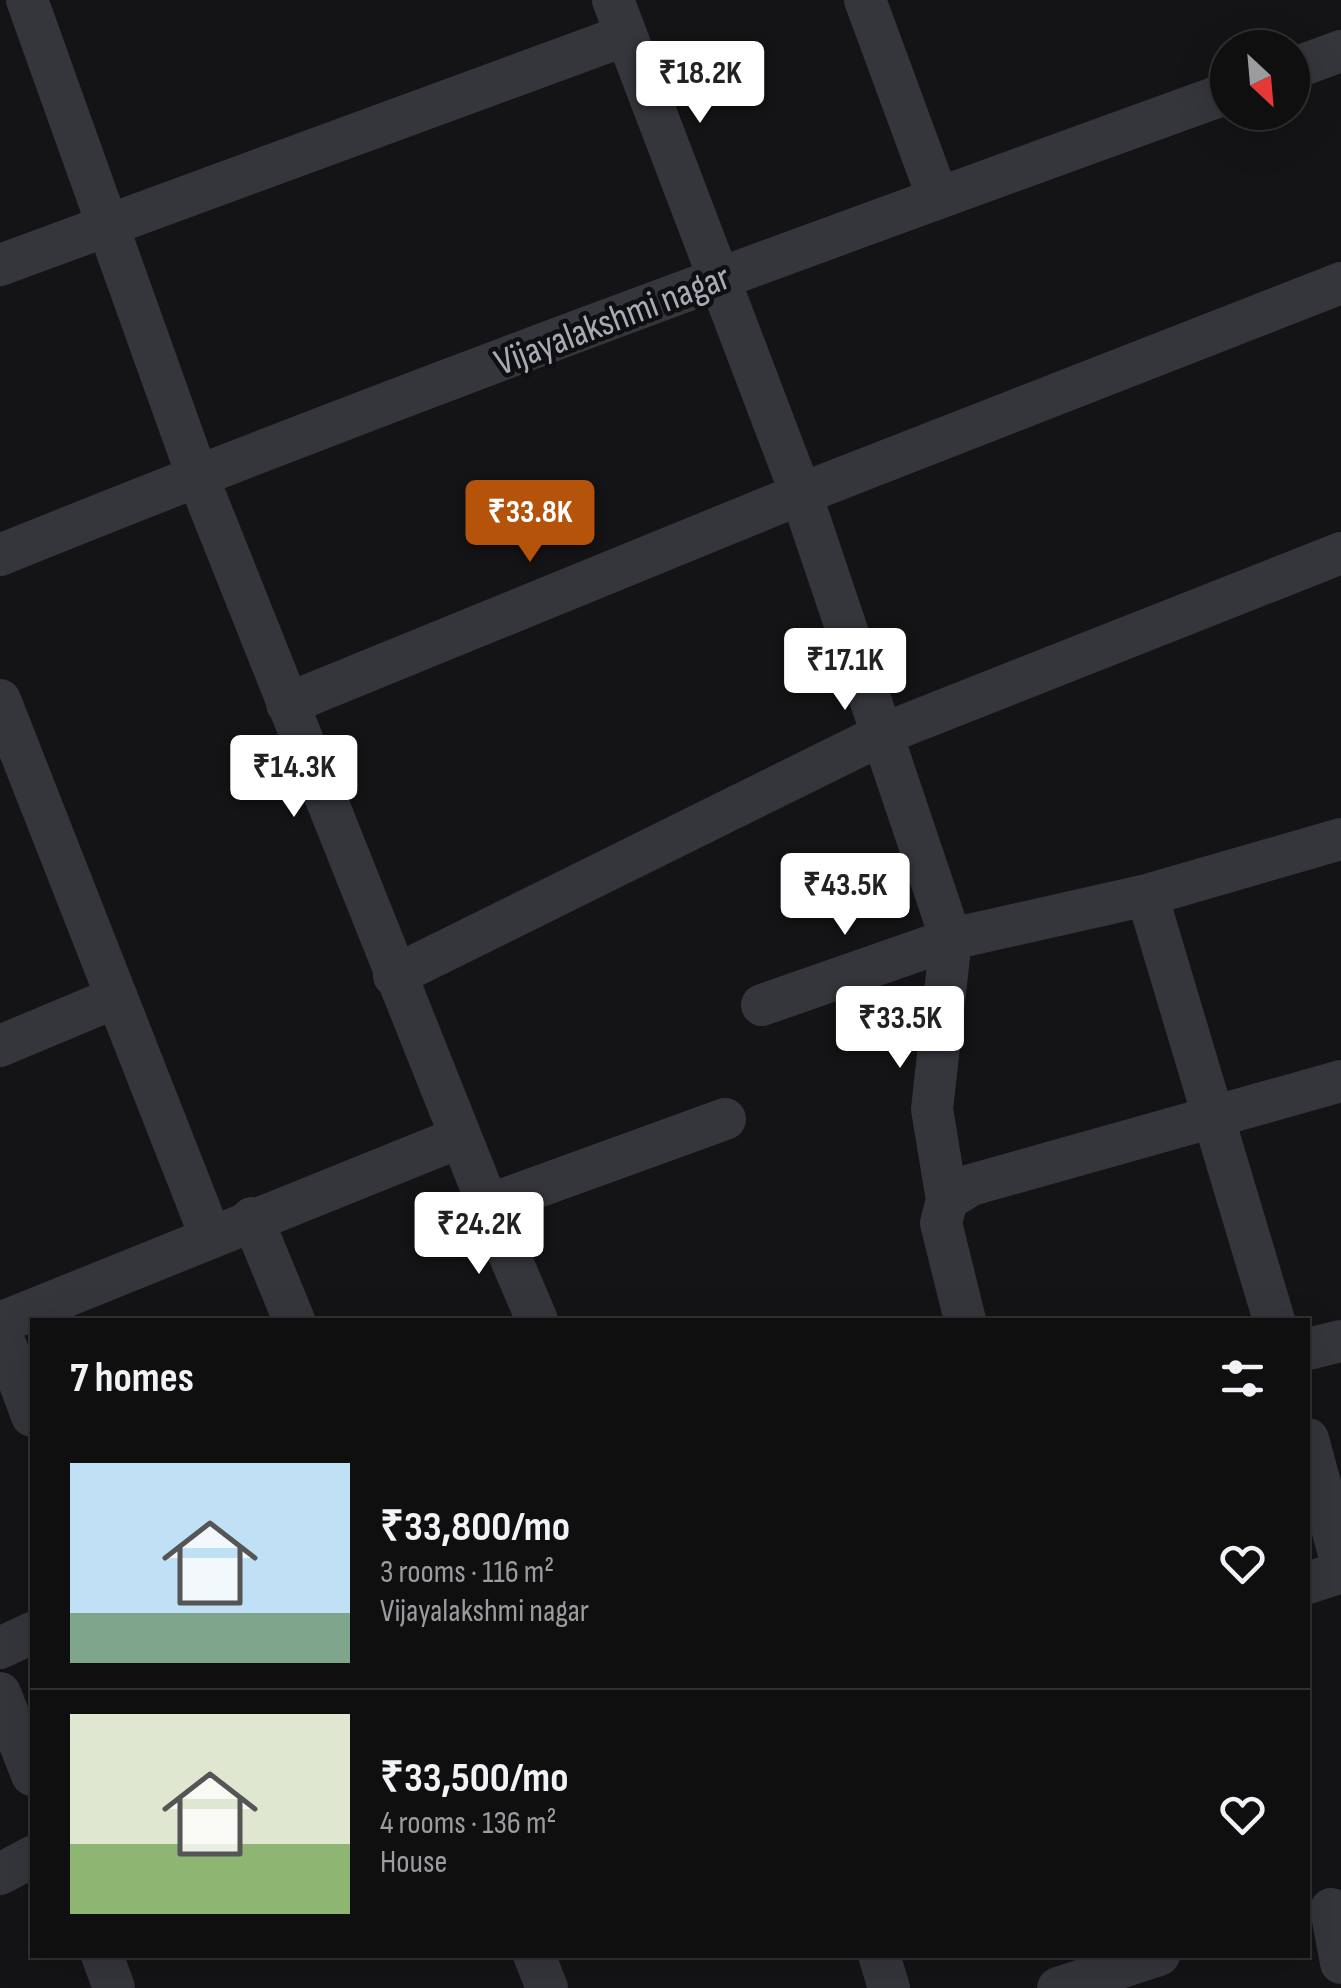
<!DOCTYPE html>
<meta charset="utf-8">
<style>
body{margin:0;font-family:"Sofia Sans Condensed",sans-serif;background:#181819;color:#f1f3f6;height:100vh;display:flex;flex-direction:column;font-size:38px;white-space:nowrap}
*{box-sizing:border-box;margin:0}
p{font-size:32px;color:#9b9c9f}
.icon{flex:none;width:55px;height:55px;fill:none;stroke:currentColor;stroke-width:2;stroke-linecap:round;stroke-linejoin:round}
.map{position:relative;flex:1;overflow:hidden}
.details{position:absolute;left:30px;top:1318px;width:1280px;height:640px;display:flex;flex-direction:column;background:#0f0f10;border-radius:0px;box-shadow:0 10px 40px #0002,0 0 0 2px #2f2f30}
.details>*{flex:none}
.needle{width:65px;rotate:154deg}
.buttons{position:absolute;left:1210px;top:30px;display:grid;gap:20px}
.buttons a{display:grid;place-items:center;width:100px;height:100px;border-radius:50%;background:#0f0f10;box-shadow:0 10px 40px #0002,0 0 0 2px #2f2f30;font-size:50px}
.price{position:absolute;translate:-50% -85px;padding:0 22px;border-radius:10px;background:#fff;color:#222;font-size:32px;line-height:65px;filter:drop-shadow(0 2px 5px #0008)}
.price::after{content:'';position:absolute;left:50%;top:60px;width:30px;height:22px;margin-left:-15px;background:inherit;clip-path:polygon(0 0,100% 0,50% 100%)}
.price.current{background:#b45309;color:#fff}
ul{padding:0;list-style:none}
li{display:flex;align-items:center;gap:30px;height:250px;padding:0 40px}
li+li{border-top:2px solid #2f2f30}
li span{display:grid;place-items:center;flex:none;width:280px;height:200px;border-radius:0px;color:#555}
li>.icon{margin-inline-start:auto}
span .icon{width:120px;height:120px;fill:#fffc;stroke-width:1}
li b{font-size:42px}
h2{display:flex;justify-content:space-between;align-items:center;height:120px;padding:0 40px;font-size:42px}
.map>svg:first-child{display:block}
</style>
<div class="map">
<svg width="1341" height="1988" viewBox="0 0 1341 1988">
<rect width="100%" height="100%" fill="#141416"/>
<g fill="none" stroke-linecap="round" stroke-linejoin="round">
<!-- minor -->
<path stroke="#35363b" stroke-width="42" d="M27,0L197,475L488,1205L725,1119
M613,0L801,494L951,939L1147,895L1341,839
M865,0L938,198
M1292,69L1341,51
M0,265L626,35
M0,555C405,391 817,242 1228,93
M0,700L210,1235
M287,704L801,494L1341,283
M1147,895L1274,1320
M394,976L883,734L1341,553
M762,1005L951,939L932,1109L947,1200
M0,1046L117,997
M488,1205L537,1320
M252,1218L294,1320
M965,1320L941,1223L947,1200L971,1185L1341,1081
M0,1323L458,1138
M0,1330L32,1416
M1308,1349L1341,1341
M1308,1439L1341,1561
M1308,1583L1341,1572
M0,1648L32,1633
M0,1693L32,1775
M0,1874L32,1857
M1331,1909L1341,1963
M102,1955L114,1988
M534,1955L547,1988
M879,1955L889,1988
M1058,1988L1159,1955"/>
</g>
<g text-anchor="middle" stroke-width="9" stroke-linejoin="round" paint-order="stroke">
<!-- street labels -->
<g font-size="38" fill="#a6abb6" stroke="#0f0f11">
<text transform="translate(612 319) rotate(-21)" y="13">Vijayalakshmi nagar</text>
</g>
</g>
</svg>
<div class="buttons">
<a><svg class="needle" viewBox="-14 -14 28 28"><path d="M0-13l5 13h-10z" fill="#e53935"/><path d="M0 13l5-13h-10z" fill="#9b9c9f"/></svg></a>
</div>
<b class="price" style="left:700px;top:126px">₹18.2K</b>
<b class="price current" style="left:530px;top:565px">₹33.8K</b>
<b class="price" style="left:845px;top:713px">₹17.1K</b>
<b class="price" style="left:294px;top:820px">₹14.3K</b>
<b class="price" style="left:845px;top:938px">₹43.5K</b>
<b class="price" style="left:900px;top:1071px">₹33.5K</b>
<b class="price" style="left:479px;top:1277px">₹24.2K</b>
<section class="details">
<h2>7 homes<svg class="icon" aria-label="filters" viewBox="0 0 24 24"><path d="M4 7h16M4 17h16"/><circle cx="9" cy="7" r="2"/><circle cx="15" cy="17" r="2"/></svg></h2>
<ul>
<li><span style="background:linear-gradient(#bfe0f5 75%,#7fa58c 0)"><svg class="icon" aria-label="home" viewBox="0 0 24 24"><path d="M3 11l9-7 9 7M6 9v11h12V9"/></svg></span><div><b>₹33,800/mo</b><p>3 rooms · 116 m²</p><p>Vijayalakshmi nagar</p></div><svg class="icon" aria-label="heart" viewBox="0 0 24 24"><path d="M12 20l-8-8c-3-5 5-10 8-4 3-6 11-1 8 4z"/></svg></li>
<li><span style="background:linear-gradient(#dfe7d0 65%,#8fb573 0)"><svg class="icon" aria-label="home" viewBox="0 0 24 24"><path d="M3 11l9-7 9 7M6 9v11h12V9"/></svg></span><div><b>₹33,500/mo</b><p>4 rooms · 136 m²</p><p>House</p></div><svg class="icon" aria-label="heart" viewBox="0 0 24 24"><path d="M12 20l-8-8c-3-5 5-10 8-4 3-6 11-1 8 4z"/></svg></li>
</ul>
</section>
</div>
